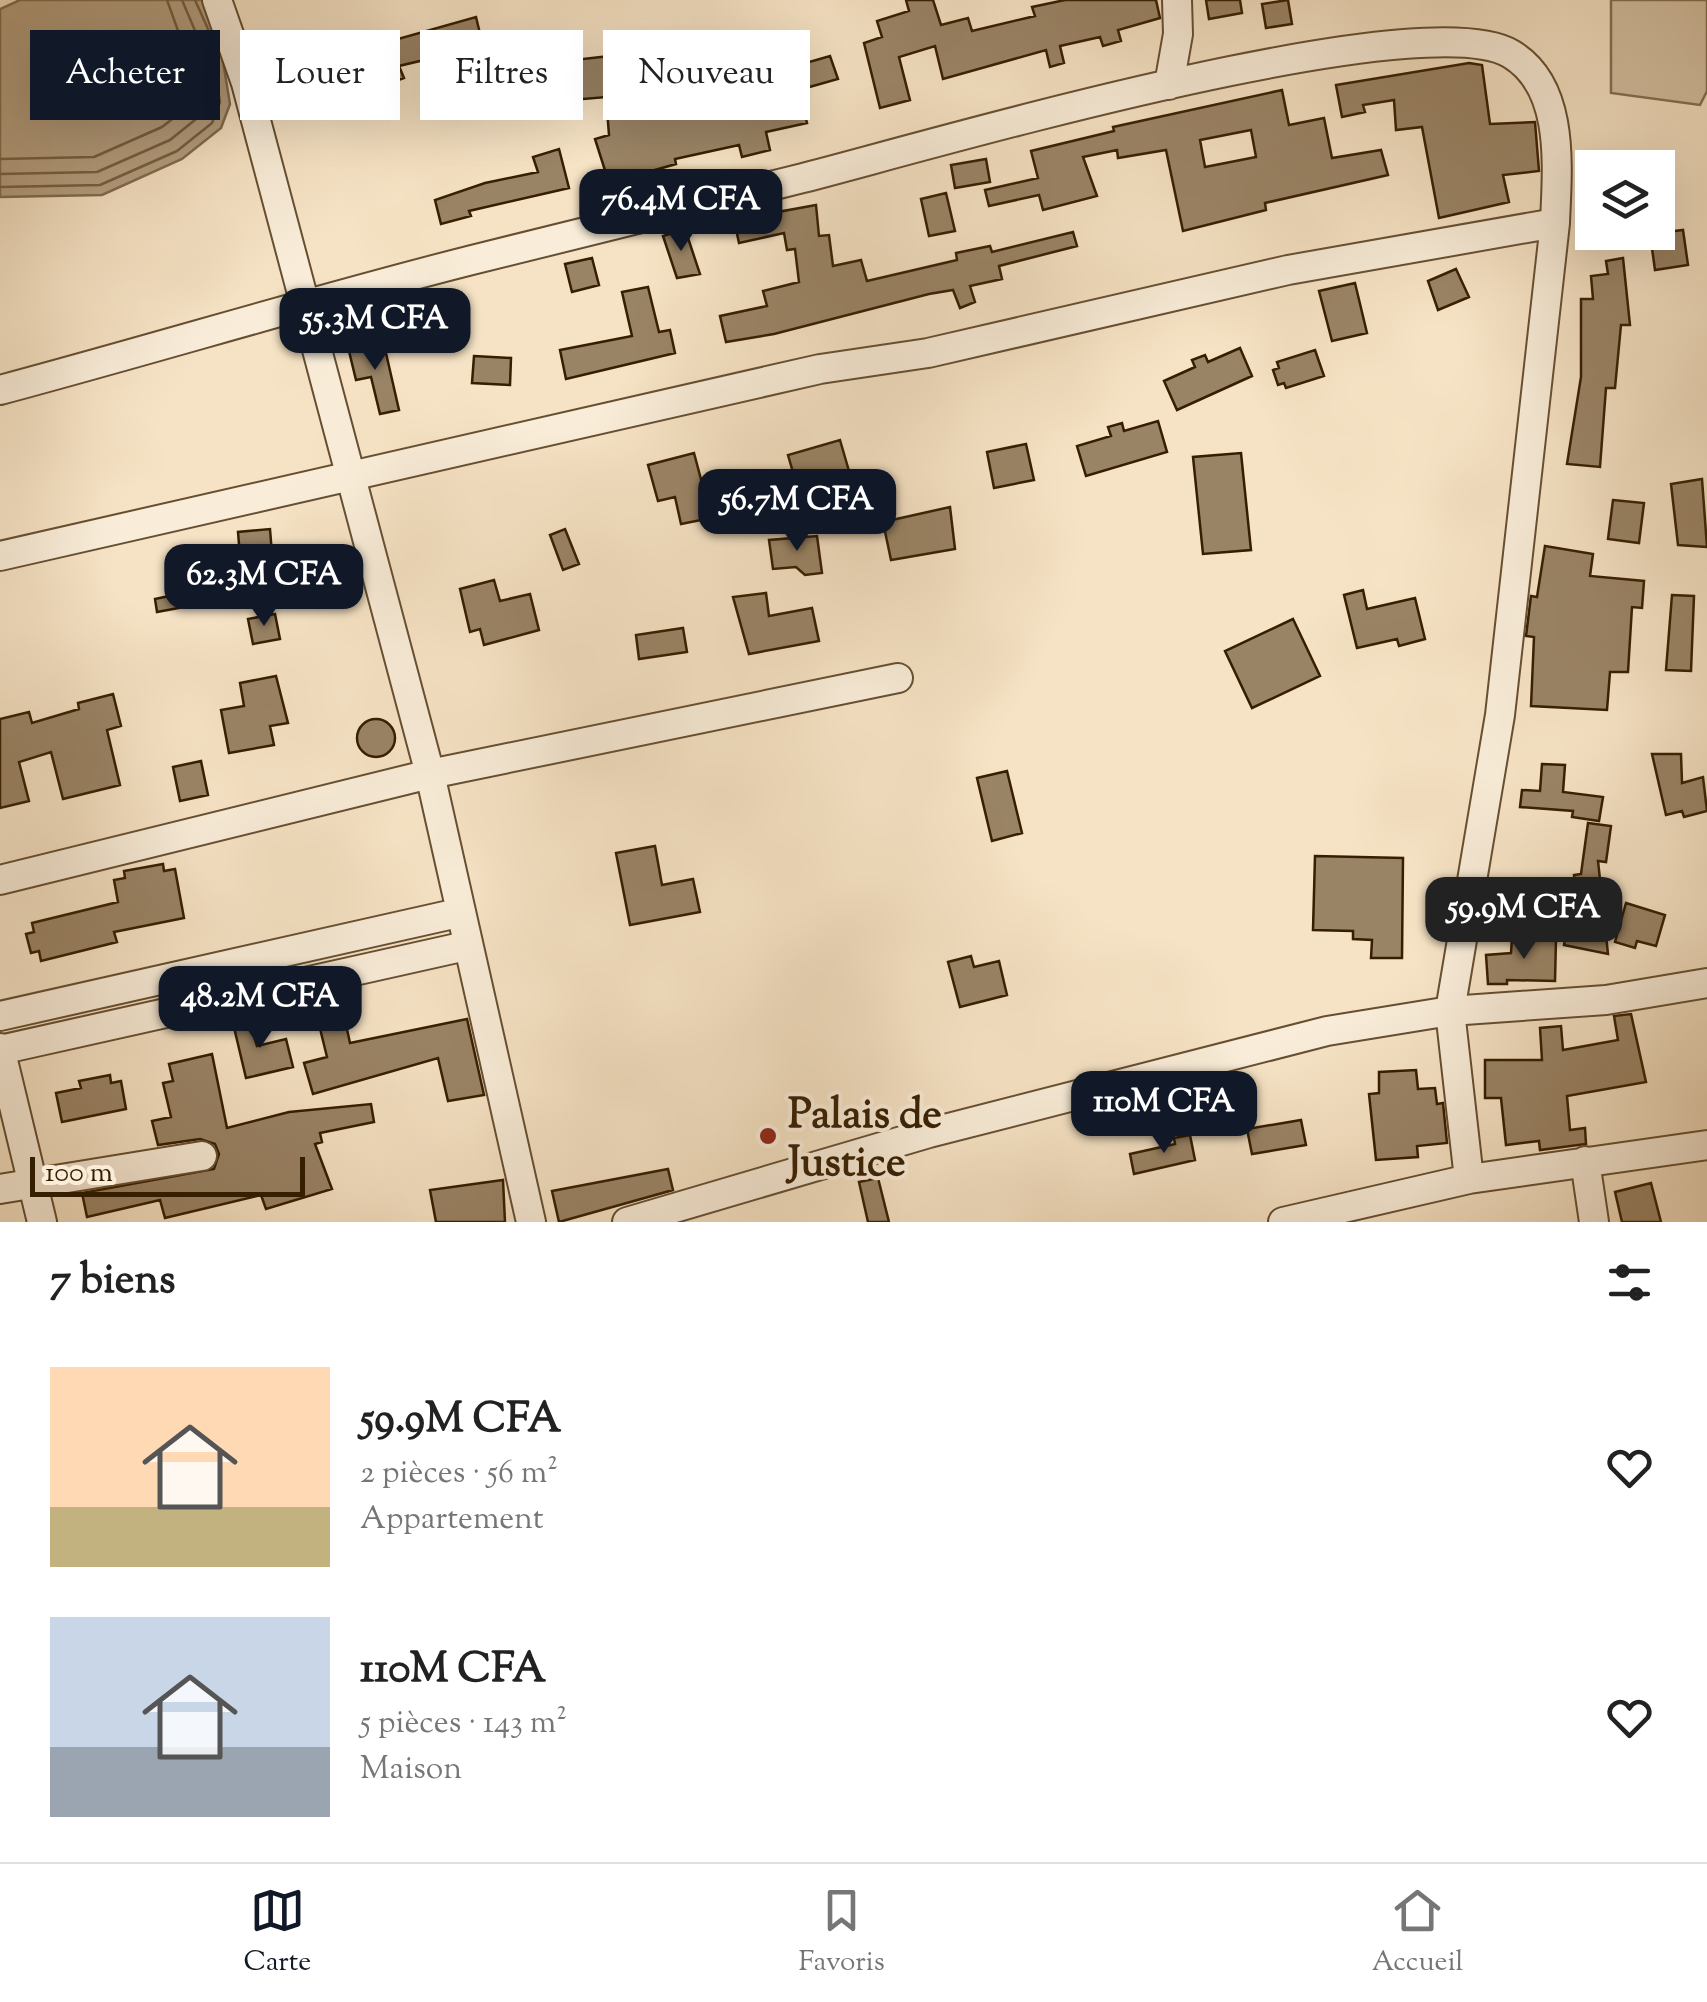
<!DOCTYPE html>
<html lang="fr">
<meta charset="utf-8">
<style>
body{margin:0;font-family:"Sorts Mill Goudy",serif;background:#f2f2f2;color:#222;height:100vh;display:flex;flex-direction:column;font-size:38px;white-space:nowrap}
*{box-sizing:border-box;margin:0}
p{font-size:32px;color:#767676}
.icon{flex:none;width:55px;height:55px;fill:none;stroke:currentColor;stroke-width:2;stroke-linecap:round;stroke-linejoin:round}
.map{position:relative;height:1222px;overflow:hidden}
.panel{display:flex;flex-direction:column;background:#fff;flex:1}
.panel>*{flex:none}
.hud{position:absolute;left:30px;top:30px;width:1000px;height:90px;display:flex;gap:20px}
.tools{position:absolute;left:1575px;top:150px;display:grid;gap:20px}
.tools a{display:grid;place-items:center;width:100px;height:100px;border-radius:0px;background:#fff;box-shadow:0 10px 40px #0002;font-size:50px}
.scale{position:absolute;left:30px;bottom:25px;width:275px;box-sizing:border-box;padding-left:10px;border:5px solid #361e00;border-top:0;font-size:28px;line-height:35px;white-space:nowrap;color:#361e00;-webkit-text-stroke:8px #f9edd9;paint-order:stroke}
.price{position:absolute;translate:-50% -85px;padding:0 22px;border-radius:20px;background:#111827;color:#fff;font-size:32px;line-height:65px;filter:drop-shadow(0 2px 5px #0008)}
.price::after{content:'';position:absolute;left:50%;top:60px;width:30px;height:22px;margin-left:-15px;background:inherit;clip-path:polygon(0 0,100% 0,50% 100%)}
.price.selected{background:#222;color:#fff}
ul{padding:0;list-style:none}
li{display:flex;align-items:center;gap:30px;height:250px;padding:0 50px}
li span{display:grid;place-items:center;flex:none;width:280px;height:200px;border-radius:0px;color:#555}
li>.icon{margin-inline-start:auto}
span .icon{width:120px;height:120px;fill:#fffc;stroke-width:1}
li b{font-size:42px}
h2{display:flex;justify-content:space-between;align-items:center;height:120px;padding:0 50px;font-size:42px}
.chip{padding:0 35px;border-radius:0px;background:#fff;box-shadow:0 10px 40px #0002;font-size:35px;line-height:90px}
.chip.selected{background:#111827;color:#fff}
.tab-bar{display:flex;justify-content:space-around;align-items:center;height:140px;border-top:2px solid #e0e0e0;background:#fff;font-size:28px;color:#767676}
.tab-bar a{display:grid;justify-items:center;gap:5px}
.tab-bar .selected{color:#111827}
.map>svg:first-child{display:block}
</style>
<div class="map">
<svg width="1707" height="1222" viewBox="0 0 1707 1222">
<rect width="100%" height="100%" fill="#f6e3c5"/>
<filter id="stains"><feTurbulence type="fractalNoise" baseFrequency=".002" numOctaves="4"/><feColorMatrix values="0 0 0 0 .2 0 0 0 0 .09 0 0 0 0 .02 0 0 0 .5 -.17"/></filter>
<radialGradient id="worn" r=".72"><stop offset=".6" stop-color="#630" stop-opacity="0"/><stop offset="1" stop-color="#630" stop-opacity=".3"/></radialGradient>
<!-- green -->
<path fill="#d5c2a4" stroke="#867052" stroke-width="2.5" d="M1611,0H1707V91L1700,105L1611,93Z"/>
<!-- water -->
<path fill="#b5a082" stroke="#826c4e" stroke-width="2.5" d="M20,0H203L217,25L230,104L221,128L182,159L102,195L0,197V9Z"/>
<g fill="none" stroke-linecap="round" stroke-linejoin="round">
<!-- shore -->
<path stroke="#765f41" stroke-width="2.5" d="M0,159L94,157L162,127L189,106L181,39L167,0
M0,174L97,172L170,140L201,115L207,100L196,33L182,0
M0,187L100,185L177,151L212,123L220,102L208,29L195,0"/>
</g>
<!-- building -->
<path fill="#9a8466" stroke="#361e00" stroke-width="2.5" fill-rule="evenodd" d="M906,0H933L941,25L968,18L972,31L1035,16L1032,7L1065,0H1156L1160,18L1118,30L1121,41L1103,46L1100,37L1060,46L1064,63L1050,67L1046,50L943,79L935,46L899,57L910,100L880,108L864,43L882,37L877,21L909,11Z
M1206,0H1240L1242,13L1209,19Z
M1288,0L1292,24L1266,28L1262,4Z
M476,17L483,46L399,66L404,78L388,84L373,46Z
M661,52L662,57L690,52L698,96L709,93L711,100L761,91L757,77L830,56L838,79L799,90L807,123L766,132L770,150L742,157L739,145L675,159L676,164L609,183L595,139L609,135L606,97L548,102L520,113L512,90L557,74L556,62L619,55V60Z
M1469,63L1482,65L1490,124L1535,122L1539,171L1503,175L1509,202L1439,218L1422,127L1396,130L1394,100L1363,105L1365,112L1342,117L1336,85Z
M1282,90L1289,125L1324,118L1332,158L1381,150L1388,175L1265,203L1266,210L1183,231L1166,150L1118,158L1117,150L1083,157L1097,196L1043,210L1039,195L989,206L985,190L1038,178L1031,151L1114,131L1113,127ZM1251,130L1256,157L1205,167L1200,140Z
M559,149L569,188L469,211L471,216L441,224L435,200L485,183L538,172L533,157Z
M986,159L990,182L955,188L951,165Z
M946,193L955,231L929,236L921,199Z
M816,205L819,236L829,235L833,266L861,260L867,281L957,260L956,253L990,246L992,252L1073,232L1077,246L999,266L1002,279L970,286L975,302L960,308L953,290L929,294L774,334L726,342L720,316L767,306L763,291L799,282L795,249L787,250L784,233L739,243L734,220Z
M685,229L700,274L677,278L663,236Z
M1683,230L1688,265L1655,270L1650,234Z
M592,258L599,285L572,292L565,264Z
M1623,258L1630,325H1621L1615,388H1606L1600,467L1567,464L1581,377V299H1593L1591,276L1608,274L1606,261Z
M1456,269L1469,297L1438,310L1428,281Z
M1355,283L1367,333L1332,341L1319,291Z
M648,287L659,332L670,330L675,353L566,379L560,350L632,336L622,292Z
M383,340L399,410L380,414L371,377L356,380L348,347Z
M1240,348L1252,376L1177,410L1164,381L1195,367L1192,360L1205,355L1208,362Z
M1315,350L1324,376L1286,388L1284,383L1278,385L1273,370L1279,368L1277,362Z
M474,356L511,358L510,385L472,383Z
M1158,421L1167,452L1086,476L1077,446L1111,436L1108,427L1122,423L1124,431Z
M840,440L851,478L843,480L850,506L830,511L822,486L799,493L788,455Z
M1026,444L1034,480L994,488L987,452Z
M694,453L702,483L762,471L770,508L758,510L761,518L730,525L728,516H721L681,524L675,497L658,501L648,465Z
M1241,453L1251,550L1203,554L1193,457Z
M1702,479L1707,547L1678,545L1671,484Z
M1613,500L1644,503L1639,543L1608,539Z
M950,507L955,549L891,560L883,522Z
M270,529L272,554L240,557L238,532Z
M565,529L579,564L563,570L550,535Z
M817,536L822,573L805,575L796,567L773,569L769,540Z
M1545,546L1593,554L1590,576L1644,581L1642,608L1632,607L1628,672H1610L1607,710L1531,706L1534,637L1526,636L1531,596L1537,597Z
M325,561L332,597L299,603L292,567Z
M494,580L500,601L530,594L539,630L484,645L480,629L470,632L460,589Z
M197,590L200,604L157,612L155,599Z
M1363,590L1367,609L1415,598L1425,639L1399,646L1397,639L1357,648L1344,595Z
M766,593L769,616L812,608L819,641L749,654L733,597Z
M1672,595L1694,596L1691,671L1666,670Z
M275,614L280,639L253,644L248,619Z
M1293,619L1320,676L1252,708L1225,651Z
M683,628L687,652L639,659L636,635Z
M276,676L288,723L270,726L274,745L229,753L221,710L244,706L240,683Z
M113,694L121,726L107,730L120,785L63,799L51,752L19,762L29,801L0,808V719L29,712L32,723L79,709L78,703Z
M357 738a19 19 0 1 1 38 0a19 19 0 1 1-38 0Z
M1652,754H1681L1682,783L1703,777L1707,811L1684,817L1682,811L1666,815Z
M201,761L208,795L180,801L173,767Z
M1542,764L1565,765L1563,792L1603,797L1599,821L1572,817L1573,811L1520,807L1522,790L1540,791Z
M1007,771L1022,833L992,841L977,778Z
M1588,823L1611,826L1606,862L1598,861L1608,954L1564,945L1570,914L1578,916L1574,875L1581,874Z
M655,846L662,885L693,879L700,912L630,925L616,853Z
M1315,856L1403,858L1402,958H1371L1372,940L1353,939V931L1313,930Z
M163,864L164,871L175,869L184,918L114,932L117,942L41,961L39,951L31,953L26,934L34,932L32,923L118,902L114,880L125,878L124,871Z
M1626,903L1665,915L1656,946L1637,941L1635,948L1615,942Z
M1512,938L1556,939L1555,981L1507,980V984H1488L1486,955L1511,953Z
M971,956L974,967L999,961L1007,995L960,1007L948,962Z
M340,997L350,1043L467,1019L484,1095L448,1101L438,1058L313,1094L304,1063L327,1057L314,1004Z
M1631,1014L1646,1082L1567,1096L1570,1130L1585,1128L1586,1144L1540,1150L1539,1141L1506,1145L1501,1098H1485V1060H1542L1540,1028L1561,1026L1563,1050L1618,1040L1614,1016Z
M247,1015L257,1046L286,1039L293,1067L246,1078L232,1019Z
M212,1054L227,1128L289,1112L371,1104L374,1122L320,1133L322,1142L315,1144L332,1189L266,1209L261,1195L165,1218L160,1200L87,1217L82,1193L214,1169L219,1154L215,1144L200,1139L158,1145L152,1121L171,1117L163,1083L173,1081L169,1064Z
M1416,1070L1418,1089L1435,1088L1437,1104L1443,1103L1447,1143L1417,1146L1418,1157L1376,1160L1369,1094L1379,1093V1072Z
M110,1075L111,1083L121,1081L126,1109L62,1122L56,1093L81,1088L79,1081Z
M1301,1120L1306,1145L1252,1154L1247,1129Z
M1190,1135L1195,1160L1134,1174L1130,1154L1175,1144L1174,1138Z
M668,1169L673,1190L559,1222L552,1191Z
M878,1178L889,1222H868L859,1182Z
M503,1180L505,1222H436L430,1190Z
M1651,1183L1661,1222H1622L1615,1192Z"/>
<g fill="none" stroke-linecap="round" stroke-linejoin="round">
<!-- minor casing -->
<g stroke="#664f31" stroke-width="32">
<path id="minor" d="M217,0L246,83L430,774L531,1222
M1169,85L1178,34L1177,0
M0,390C157,348 314,300 472,260C582,232 693,206 803,178C921,148 1422,0 1511,54C1566,87 1557,169 1555,223L1500,715L1450,1011L1469,1179L1283,1222
M0,556L820,369L928,353L1288,270L1555,223
M0,880L430,774L898,678
M0,1016L458,913
M0,1048L42,1222
M0,1050L466,946
M1585,1161L1594,1222
M1469,1179L1707,1145
M0,1189L202,1156
M627,1222L929,1133L1327,1031L1450,1011L1606,1000L1707,983"/>
</g>
<!-- minor -->
<use href="#minor" stroke="#f9edd9" stroke-width="28"/>
</g>
<!-- markers -->
<circle fill="#8f2418" stroke="#f9edd9" stroke-width="4" cx="768" cy="1136" r="10"/>
<g text-anchor="middle" stroke-width="8" stroke-linejoin="round" paint-order="stroke">
<!-- poi labels -->
<g font-size="42" font-weight="bold" fill="#361e00" stroke="#f9edd9" text-anchor="start">
<text x="788" y="1127">Palais de<tspan x="788" dy="48">Justice</tspan></text>
</g>
</g>
<rect width="100%" height="100%" filter="url(#stains)"/>
<rect width="100%" height="100%" fill="url(#worn)"/>
</svg>
<div class="tools">
<a><svg class="icon" aria-label="layers" viewBox="0 0 24 24"><path d="M12 4l9 5-9 5-9-5zM3 14l9 5 9-5"/></svg></a>
</div>
<div class="scale">100 m</div>
<b class="price" style="left:681px;top:254px">76.4M CFA</b>
<b class="price" style="left:375px;top:373px">55.3M CFA</b>
<b class="price" style="left:797px;top:554px">56.7M CFA</b>
<b class="price" style="left:264px;top:629px">62.3M CFA</b>
<b class="price selected" style="left:1524px;top:962px">59.9M CFA</b>
<b class="price" style="left:260px;top:1051px">48.2M CFA</b>
<b class="price" style="left:1164px;top:1156px">110M CFA</b>
<div class="hud">
<a class="chip selected">Acheter</a>
<a class="chip">Louer</a>
<a class="chip">Filtres</a>
<a class="chip">Nouveau</a>
</div>
</div>
<section class="panel">
<h2>7 biens<svg class="icon" aria-label="filters" viewBox="0 0 24 24"><path d="M4 7h16M4 17h16"/><circle cx="9" cy="7" r="2"/><circle cx="15" cy="17" r="2"/></svg></h2>
<ul>
<li><span style="background:linear-gradient(#ffd9b3 70%,#c2b280 0)"><svg class="icon" aria-label="home" viewBox="0 0 24 24"><path d="M3 11l9-7 9 7M6 9v11h12V9"/></svg></span><div><b>59.9M CFA</b><p>2 pièces · 56 m²</p><p>Appartement</p></div><svg class="icon" aria-label="heart" viewBox="0 0 24 24"><path d="M12 20l-8-8c-3-5 5-10 8-4 3-6 11-1 8 4z"/></svg></li>
<li><span style="background:linear-gradient(#c9d6e8 65%,#9aa5b1 0)"><svg class="icon" aria-label="home" viewBox="0 0 24 24"><path d="M3 11l9-7 9 7M6 9v11h12V9"/></svg></span><div><b>110M CFA</b><p>5 pièces · 143 m²</p><p>Maison</p></div><svg class="icon" aria-label="heart" viewBox="0 0 24 24"><path d="M12 20l-8-8c-3-5 5-10 8-4 3-6 11-1 8 4z"/></svg></li>
</ul>
</section>
<nav class="tab-bar">
<a class="selected"><svg class="icon" aria-label="map" viewBox="0 0 24 24"><path d="M3 6l6-2 6 2 6-2v14l-6 2-6-2-6 2zM9 4v14M15 6v14"/></svg>Carte</a>
<a><svg class="icon" aria-label="saved" viewBox="0 0 24 24"><path d="M7 4h10v16l-5-4-5 4z"/></svg>Favoris</a>
<a><svg class="icon" aria-label="home" viewBox="0 0 24 24"><path d="M3 11l9-7 9 7M6 9v11h12V9"/></svg>Accueil</a>
</nav>
